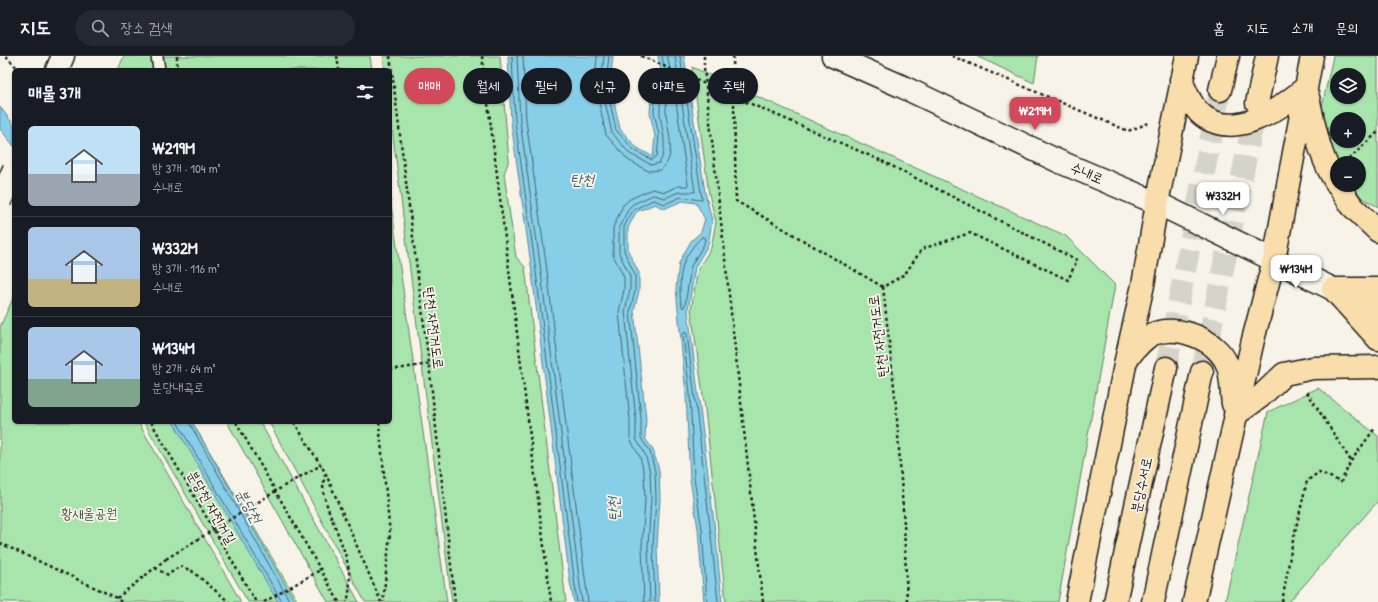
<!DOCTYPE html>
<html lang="ko">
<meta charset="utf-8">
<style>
body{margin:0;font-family:"Patrick Hand","Poor Story",sans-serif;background:#242831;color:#f1f3f6;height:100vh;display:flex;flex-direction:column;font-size:15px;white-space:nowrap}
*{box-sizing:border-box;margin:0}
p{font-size:13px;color:#9ea1a6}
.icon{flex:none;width:22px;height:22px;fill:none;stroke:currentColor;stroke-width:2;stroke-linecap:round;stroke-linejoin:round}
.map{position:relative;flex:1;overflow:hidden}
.side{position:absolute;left:12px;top:12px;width:380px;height:356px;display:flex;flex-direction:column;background:#171b24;border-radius:6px;box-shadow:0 1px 3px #0004}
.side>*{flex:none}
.top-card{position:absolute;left:404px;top:12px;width:380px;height:36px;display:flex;gap:8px}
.controls{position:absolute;left:1330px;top:12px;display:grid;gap:8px}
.controls a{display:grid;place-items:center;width:36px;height:36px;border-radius:50%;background:#171b24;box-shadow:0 1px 3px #0004;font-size:20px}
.price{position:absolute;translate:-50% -34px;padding:0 9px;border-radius:8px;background:#fff;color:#222;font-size:13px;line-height:26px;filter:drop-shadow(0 1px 2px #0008)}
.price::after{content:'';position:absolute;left:50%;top:24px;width:12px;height:9px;margin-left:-6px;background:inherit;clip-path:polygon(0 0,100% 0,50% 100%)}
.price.active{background:#d1495b;color:#fff}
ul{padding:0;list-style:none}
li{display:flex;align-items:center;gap:12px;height:100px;padding:0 16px}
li+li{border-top:1px solid #363941}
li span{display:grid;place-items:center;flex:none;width:112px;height:80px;border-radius:6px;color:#555}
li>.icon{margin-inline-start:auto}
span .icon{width:48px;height:48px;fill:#fffc;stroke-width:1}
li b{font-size:17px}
h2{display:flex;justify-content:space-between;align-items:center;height:48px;padding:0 16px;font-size:17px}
.tag{padding:0 14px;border-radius:18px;background:#171b24;box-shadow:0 1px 3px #0004;font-size:14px;line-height:36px}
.tag.active{background:#d1495b;color:#fff}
header{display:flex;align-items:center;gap:24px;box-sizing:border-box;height:56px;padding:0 20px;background:#171b24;border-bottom:1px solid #363941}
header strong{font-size:19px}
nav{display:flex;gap:22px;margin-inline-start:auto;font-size:14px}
.search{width:280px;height:36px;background:#242831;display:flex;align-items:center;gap:10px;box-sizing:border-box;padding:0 14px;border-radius:22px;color:#9ea1a6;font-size:15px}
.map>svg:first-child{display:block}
</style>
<header>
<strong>지도</strong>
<div class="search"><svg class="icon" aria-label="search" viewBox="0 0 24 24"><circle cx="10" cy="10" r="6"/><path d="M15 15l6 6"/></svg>장소 검색</div>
<nav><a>홈</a><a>지도</a><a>소개</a><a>문의</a></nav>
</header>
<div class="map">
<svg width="1378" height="546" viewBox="0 0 1378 546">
<rect width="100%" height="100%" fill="#f7f3e8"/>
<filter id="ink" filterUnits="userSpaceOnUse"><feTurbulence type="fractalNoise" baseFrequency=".025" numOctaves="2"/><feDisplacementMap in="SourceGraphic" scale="8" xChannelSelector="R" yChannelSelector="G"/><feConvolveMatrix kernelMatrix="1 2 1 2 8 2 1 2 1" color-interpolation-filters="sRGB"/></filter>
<g filter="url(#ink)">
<!-- green -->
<path fill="#a8e5ac" stroke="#628064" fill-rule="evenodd" d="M124,0H370L372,14H118Z
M383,0H500L509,104L504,118L516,201L525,211L566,546H452L390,56V14H385Z
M976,0H1038L1034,27Z
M1333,0H1378V151L1361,141L1351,129H1359V107H1337L1323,70L1322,51ZM1337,19H1359V41H1337ZM1337,63H1359V85H1337Z
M692,11L1066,180L1115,229L1058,546H726L705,353L691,254L698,213L711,192L716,166L709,138Z
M390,141L447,546H365L269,366H390Z
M14,240V366H138L241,546H0V271Z
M1318,332L1378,380V445L1289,546H1225L1268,356Z
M144,366H192L298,546H248Z
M227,366H260L359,546H328Z"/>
<!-- water -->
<path fill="#87cfe8" stroke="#5c8796" d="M508,0H613L610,27L620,73L636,91L653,101L655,80L650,57L651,40L661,16L658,0H684L705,136L712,165L708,189L695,211L688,255L716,483L722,546H704L698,473L690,423L686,339L676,232L679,207L691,185L701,176L705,163L696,147L682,145L664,153L655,148L636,156L628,172V195L639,217V235L634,255L646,363L645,382L653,394L659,414L660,443L657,490L659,546H574L570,526L531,209L511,66Z
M0,51L14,69V90L0,73Z
M173,366H192L295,546H278Z"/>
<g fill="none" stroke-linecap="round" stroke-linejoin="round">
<!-- shore -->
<path stroke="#47646e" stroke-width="1" d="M512,0L515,65L535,208L577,546
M517,0L520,65L540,208L582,546
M523,0L526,64L546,207L588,546
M597,0L595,28L606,79L628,104L648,115L660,114C679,101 666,72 666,54C666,46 667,40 670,33L674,32L688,128L687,130H678L665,136L652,133L630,143L623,149L613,172V199L624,221V234L619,256L630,364V383L640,401L644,417L645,443L642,490L644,546
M604,0L601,28L612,77L630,98L652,109L659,107C670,92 660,70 660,55C659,40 669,28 670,15C670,10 668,5 667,0
M609,0L606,27L616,74L634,94L652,104L657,100L659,79L654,56L655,41L665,16L662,0
M702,181L705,182L704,188L691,210L685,250L683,252C678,244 680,218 683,209C686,199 694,188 702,181Z
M177,366L282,546
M189,366L290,546
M650,546L648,490L651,443L650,416L645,398L636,383V364L625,255L630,234V220L619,197V171L629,152L633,148L653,139L665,142L679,136H695L675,0
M655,546L653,490L656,443L655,415L650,396L641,382V363L630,255L635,235V219L624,195V171L633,154L653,144L665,148L681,141L700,144L702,143L680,0
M707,546L702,473L694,422L690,338L683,279L685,276L687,278C698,367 709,457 718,546"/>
<!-- highway-tunnel -->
<path stroke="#d6d3c9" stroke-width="22" stroke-dasharray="22 11" stroke-linecap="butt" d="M1166,312L1220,34
M1202,316L1257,47"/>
<!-- lane casing -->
<g stroke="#1c1c1c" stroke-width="14">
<path id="lane" d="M157,0L159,14"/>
</g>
<!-- secondary casing -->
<g stroke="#1c1c1c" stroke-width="25">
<path id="secondary" d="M833,0L901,30L1058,105L1157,147L1333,233
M57,14L63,0"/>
</g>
<!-- primary casing -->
<g stroke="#1c1c1c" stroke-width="25">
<path id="primary" d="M1333,233H1378"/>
</g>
<!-- highway casing -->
<g stroke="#1c1c1c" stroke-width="25">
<path id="highway" d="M1181,24C1187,38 1193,54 1206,62C1239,82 1280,53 1305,32
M1220,34L1228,0
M1308,41C1315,72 1319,101 1337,128
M1257,47L1267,0
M1338,129L1352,150L1378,175
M1333,233L1378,283
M1343,238L1378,256
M1127,303C1134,294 1142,283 1153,278C1178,268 1216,283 1227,308C1232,320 1231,336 1233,348
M1235,359L1260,341L1284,318L1313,312L1378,311
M1077,546L1126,304L1143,229L1157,147L1187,0
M1115,546L1166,312
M1153,546L1202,316
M1194,546L1253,284L1274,204L1312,0"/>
</g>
<!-- path -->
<path stroke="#1c1c1c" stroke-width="2.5" stroke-dasharray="3 3" stroke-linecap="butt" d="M6,0L19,14
M177,0V9
M337,0L339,14
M390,0L429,308L455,546
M482,0L551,546
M704,0V12L763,546
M733,0L736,145L883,231
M952,0L1128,75L1149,67
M1349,103L1378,76
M882,105L1077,204L1068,224L970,177L922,193L905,218L883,231
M883,231L896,349L904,468L907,546
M390,314L429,308
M1307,336L1351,405
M151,366L256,546
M236,366L339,546
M294,366L325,416L381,546
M379,366L390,478L383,546
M325,418C324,424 322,433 324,439C333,475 358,507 347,546
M289,427L321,409
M0,487L117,542L121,546
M155,512L168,519L180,510L192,515L229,546
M117,542L166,503
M264,546L322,513
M1282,546L1292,489L1307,425L1319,416L1341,426L1351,405L1375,372"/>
<!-- lane -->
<use href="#lane" stroke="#f7f3e8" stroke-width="11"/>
<!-- secondary -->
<use href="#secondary" stroke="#f7f3e8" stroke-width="22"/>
<!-- primary -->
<use href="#primary" stroke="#f9deab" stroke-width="22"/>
<!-- highway -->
<use href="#highway" stroke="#f9deab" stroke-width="22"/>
<!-- secondary-bridge casing -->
<g stroke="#1c1c1c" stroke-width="25" stroke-linecap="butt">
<path id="secondary-bridge" d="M0,145L14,113"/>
</g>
<!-- path-bridge -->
<path stroke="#1c1c1c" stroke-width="2.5" stroke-dasharray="3 3" stroke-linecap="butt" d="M641,0L882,105
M166,503L289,427"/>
<!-- secondary-bridge -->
<use href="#secondary-bridge" stroke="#f7f3e8" stroke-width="22"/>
</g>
</g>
<g text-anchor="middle" stroke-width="3.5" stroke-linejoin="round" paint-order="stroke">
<!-- street labels -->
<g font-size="14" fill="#1c1c1c" stroke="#f7f3e8">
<text transform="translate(1087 117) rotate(23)" y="5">수내로</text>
<text transform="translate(434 272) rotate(83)" y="5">탄천 자전거도로</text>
<text transform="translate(878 280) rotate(-97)" y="5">탄천 자전거도로</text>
<text transform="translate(1141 429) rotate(-78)" y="5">분당수서로</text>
<text transform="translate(212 451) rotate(60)" y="5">분당천 자전거길</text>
</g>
<!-- park labels -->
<g font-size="14" fill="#465847" stroke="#f7f3e8">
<text x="89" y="462">황새울공원</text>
</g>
<!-- water labels -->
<g font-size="15" font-style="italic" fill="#415b63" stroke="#f7f3e8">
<text x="582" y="129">탄천</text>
<text transform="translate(249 450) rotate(61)" y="5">분당천</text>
<text transform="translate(614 453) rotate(-93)" y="5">탄천</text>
</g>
</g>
</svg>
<div class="controls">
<a><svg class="icon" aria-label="layers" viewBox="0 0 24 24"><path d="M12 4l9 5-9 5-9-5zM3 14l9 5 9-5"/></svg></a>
<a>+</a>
<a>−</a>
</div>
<b class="price active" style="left:1035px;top:75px">₩219M</b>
<b class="price" style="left:1223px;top:160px">₩332M</b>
<b class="price" style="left:1296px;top:233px">₩134M</b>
<div class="top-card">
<a class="tag active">매매</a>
<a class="tag">월세</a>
<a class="tag">필터</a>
<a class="tag">신규</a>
<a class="tag">아파트</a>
<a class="tag">주택</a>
</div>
<section class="side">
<h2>매물 3개<svg class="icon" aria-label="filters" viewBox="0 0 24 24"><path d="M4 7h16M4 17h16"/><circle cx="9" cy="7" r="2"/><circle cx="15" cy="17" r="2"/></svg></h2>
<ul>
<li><span style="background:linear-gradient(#bfe0f5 60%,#9aa5b1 0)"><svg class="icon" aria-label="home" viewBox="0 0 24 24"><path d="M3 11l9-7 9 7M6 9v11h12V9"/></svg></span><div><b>₩219M</b><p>방 3개 · 104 m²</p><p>수내로</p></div></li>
<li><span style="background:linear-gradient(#a9c7e8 65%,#c2b280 0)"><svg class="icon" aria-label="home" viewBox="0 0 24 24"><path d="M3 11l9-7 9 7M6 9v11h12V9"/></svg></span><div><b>₩332M</b><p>방 3개 · 116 m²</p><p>수내로</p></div></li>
<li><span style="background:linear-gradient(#a9c7e8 65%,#7fa58c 0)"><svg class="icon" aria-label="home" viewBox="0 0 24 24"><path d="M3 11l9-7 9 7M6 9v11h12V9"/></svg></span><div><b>₩134M</b><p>방 2개 · 64 m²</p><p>분당내곡로</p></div></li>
</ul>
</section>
</div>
